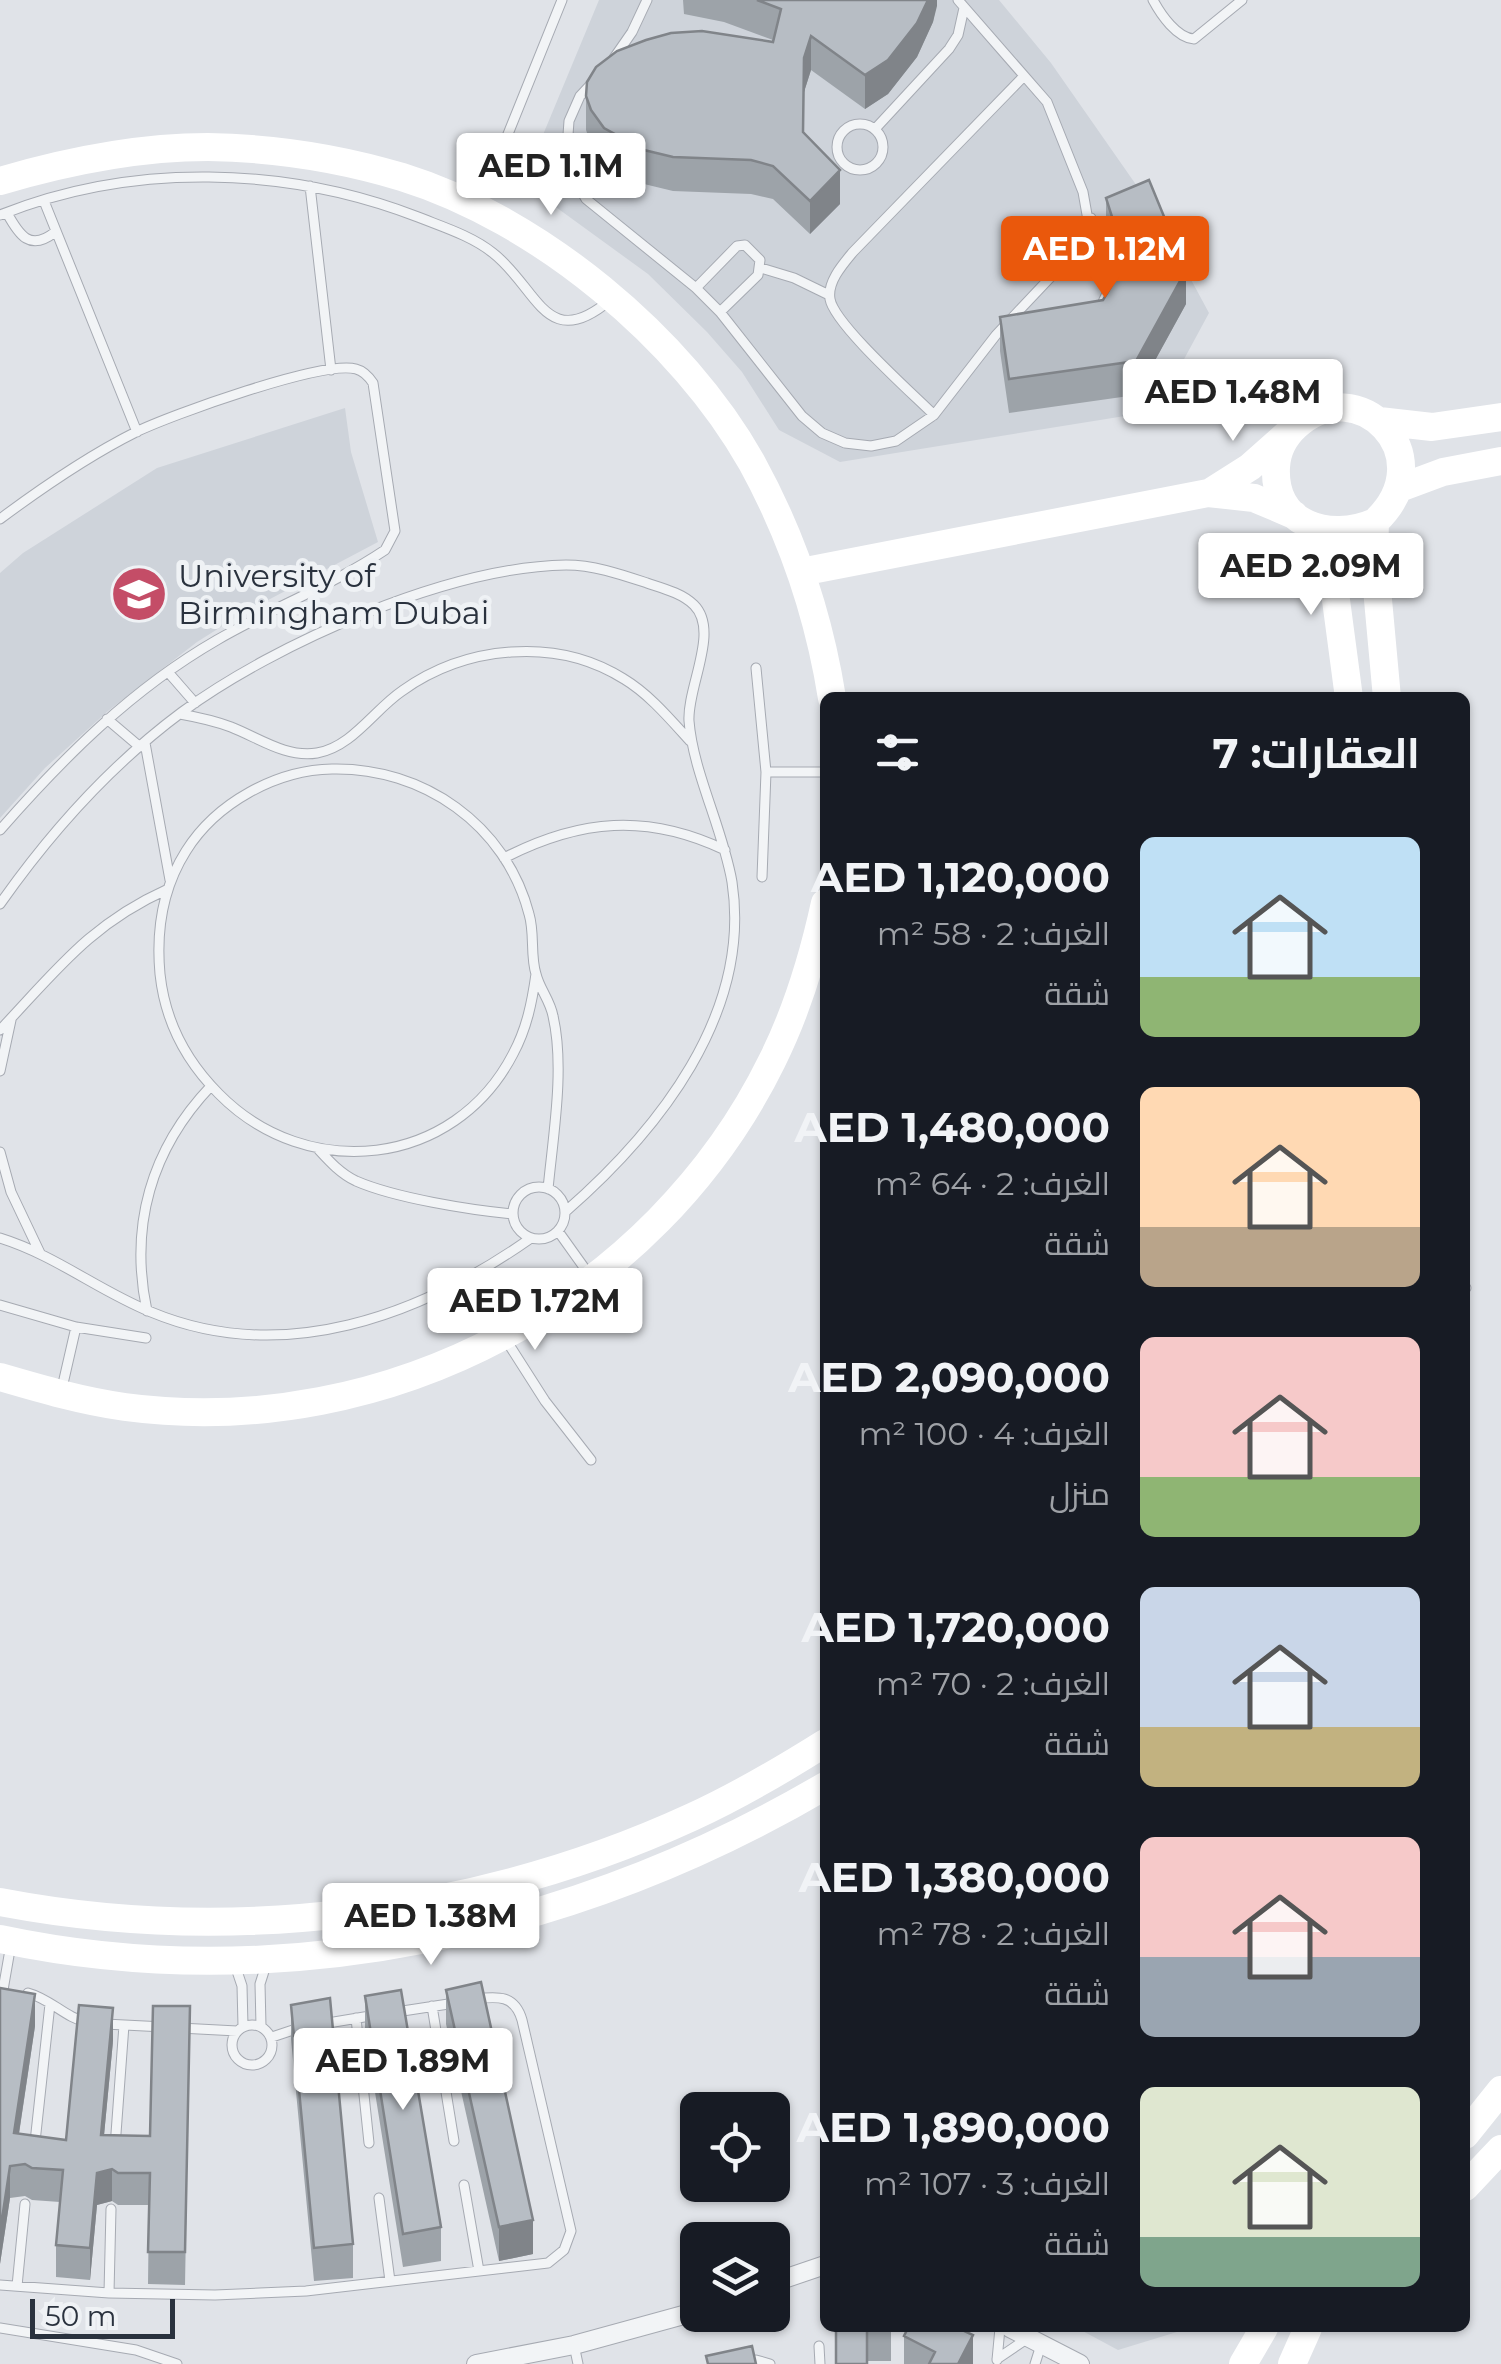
<!DOCTYPE html>
<html lang="ar">
<meta charset="utf-8">
<style>
body{margin:0;font-family:Montserrat,Cairo,sans-serif;background:#242831;color:#f1f3f6;direction:rtl;height:100vh;display:flex;flex-direction:column;font-size:38px;white-space:nowrap}
*{box-sizing:border-box;margin:0}
p{font-size:32px;color:#9ea1a6}
.icon{flex:none;width:55px;height:55px;fill:none;stroke:currentColor;stroke-width:2;stroke-linecap:round;stroke-linejoin:round}
.map{position:relative;flex:1;overflow:hidden;direction:ltr}
.sheet{position:absolute;left:820px;top:692px;width:650px;height:1640px;display:flex;flex-direction:column;background:#171b24;border-radius:15px;box-shadow:0 2px 8px #0004;direction:rtl}
.sheet>*{flex:none}
.controls{position:absolute;left:680px;top:2092px;display:grid;gap:20px}
.controls a{display:grid;place-items:center;width:110px;height:110px;border-radius:15px;background:#171b24;box-shadow:0 2px 8px #0004;font-size:50px}
.scale{position:absolute;left:30px;bottom:25px;width:145px;box-sizing:border-box;padding-left:10px;border:5px solid #2a323e;border-top:0;font-size:28px;line-height:35px;white-space:nowrap;color:#2a323e;-webkit-text-stroke:8px #eff2f5;paint-order:stroke}
.price{position:absolute;translate:-50% -85px;padding:0 22px;border-radius:10px;background:#fff;color:#222;font-size:32px;line-height:65px;filter:drop-shadow(0 2px 5px #0008)}
.price::after{content:'';position:absolute;left:50%;top:60px;width:30px;height:22px;margin-left:-15px;background:inherit;clip-path:polygon(0 0,100% 0,50% 100%)}
.price.active{background:#ea580c;color:#fff}
ul{padding:0;list-style:none}
li{display:flex;align-items:center;gap:30px;height:250px;padding:0 50px}
li span{display:grid;place-items:center;flex:none;width:280px;height:200px;border-radius:15px;color:#555}
li>.icon{margin-inline-start:auto}
span .icon{width:120px;height:120px;fill:#fffc;stroke-width:1}
li b{font-size:42px}
h2{display:flex;justify-content:space-between;align-items:center;height:120px;padding:0 50px;font-size:42px}
.map>svg:first-child{display:block}
</style>
<div class="map">
<svg width="1501" height="2364" viewBox="0 0 1501 2364">
<rect width="100%" height="100%" fill="#e0e3e8"/>
<!-- built -->
<path fill="#ced3da" d="M599,0H999L1051,63L1153,209L1209,313L1156,411L840,462L779,430L742,372L707,332L648,274L553,205L535,154Z
M345,408L351,452L378,542L240,615L197,642L108,711L45,768L0,818V573L23,553L157,468Z
M1077,2328H1190L1118,2350Z"/>
<g fill="none" stroke-linecap="round" stroke-linejoin="round">
<!-- lane casing -->
<g stroke="#a6aab2" stroke-width="11">
<path id="lane" d="M1153,0C1161,15 1177,38 1194,39L1242,0
M614,58L632,32L647,0
M594,81L580,96L569,121L567,149L572,175L586,199L696,288L720,312L802,416L822,433L845,443L871,446L896,441L934,415L996,335L1079,247L1089,226L1083,192L1047,102L958,0
M837 147a23 23 0 1 1 46 0a23 23 0 1 1-46 0Z
M875,129L949,49L958,35L964,8
M310,186L331,370
M44,201L137,432
M479,206L562,0
M7,213C19,235 30,252 55,232
M0,215C132,162 286,166 418,217C443,227 472,236 493,253C538,288 546,354 610,300
M1091,218C1105,246 1119,272 1103,302
M761,268L794,278L829,295
M696,288L737,246L745,245L760,260L758,275L720,312
M934,415C913,394 834,324 830,299C827,282 843,264 853,252L1024,76
M0,519C43,487 88,456 136,432C171,415 323,360 356,369C364,371 369,377 373,383L395,531L385,550C333,585 272,608 217,640C132,689 64,757 0,830
M756,668L766,772L762,877
M168,672L195,703
M180,714C197,717 215,721 231,727C259,738 286,758 317,753C352,747 374,710 402,691C465,646 556,636 624,679C649,694 670,719 690,741
M107,719L140,747
M145,743L170,880
M766,772H825
M504,858C580,819 647,813 725,850
M0,904C50,833 112,764 182,712C276,643 448,567 566,565C594,565 620,574 647,583C662,588 682,593 694,605C720,631 687,687 689,721C693,772 723,829 732,882C752,1014 658,1131 565,1212
M536,974C532,1002 527,1028 513,1054C454,1168 307,1183 219,1094C186,1061 165,1021 160,974C156,931 162,889 186,851C216,803 276,770 332,769C423,767 506,825 529,914C535,934 530,955 536,974C539,988 550,1000 553,1016C565,1068 553,1136 548,1189
M0,1030C56,971 90,924 168,889
M0,1071L11,1020
M319,1150C330,1162 341,1174 356,1181C395,1198 470,1210 513,1214
M0,1152L11,1192L40,1253
M513 1213a26 26 0 1 1 52 0a26 26 0 1 1-52 0Z
M558,1231L588,1273
M0,1238C55,1255 99,1291 151,1312C283,1367 420,1316 531,1238
M1465,1288H1466
M0,1305L76,1327L146,1338
M147,1311C129,1226 151,1149 211,1086
M506,1340L545,1401L591,1460
M62,1388L76,1327
M235,1965L242,1986L243,2026
M3,1990L11,1944
M28,1993C51,1999 65,2018 89,2023
M432,2006L454,2141
M396,2012L455,2003
M356,2018L369,2143
M105,2024L164,2027
M322,2024L376,2015
M232 2045a20 20 0 1 1 40 0a20 20 0 1 1-40 0Z
M261,2026L260,1984L266,1965
M180,2028L237,2031
M272,2037L302,2027
M35,2142L50,2004
M115,2147L124,2025
M464,2185L479,2271
M379,2198L390,2281
M0,2285L109,2293L215,2295L306,2291L548,2263L564,2250L571,2231L522,2020C515,1995 498,1996 475,1999
M17,2286L25,2204
M109,2293L111,2209
M0,2328L136,2350L177,2364
M574,2345L578,2364
M819,2346L820,2364
M997,2359L1028,2338
M997,2360L1000,2328
M741,2364L756,2360L770,2364
M1035,2364L1041,2345"/>
</g>
<!-- street casing -->
<g stroke="#a6aab2" stroke-width="20">
<path id="street" d="M772,2283L825,2265
M1010,2328L1080,2364
M476,2364L574,2345L698,2311"/>
</g>
<!-- lane -->
<use href="#lane" stroke="#f2f4f6" stroke-width="9"/>
<!-- street -->
<use href="#street" stroke="#f2f4f6" stroke-width="18"/>
<!-- secondary -->
<path stroke="#fff" stroke-width="28" d="M0,181C68,161 137,147 208,147C273,148 339,158 402,177C538,219 682,338 752,463C792,536 819,616 832,698
M1379,421L1432,427L1501,417
M1400,488L1443,472L1501,461
M1209,493L1250,467L1286,435
M1375,522C1329,542 1273,525 1276,467C1277,450 1284,437 1296,426C1356,369 1446,455 1375,522L1374,556L1387,698
M1310,526L1332,570L1349,698
M801,572L1208,493L1254,498L1294,515
M0,1377C41,1389 82,1401 125,1407C387,1442 656,1298 772,1061C797,1011 813,958 825,903
M0,1902C230,1946 479,1915 692,1817C738,1796 782,1770 825,1743
M0,1939C282,1999 580,1930 825,1786
M1465,2135L1501,2090
M1465,2187L1501,2149
M1243,2364L1264,2328
M1292,2364L1308,2328"/>
</g>
<!-- wall -->
<path fill="#9da3a9" d="M683,0H937L933,22L917,57L888,94L865,109L811,70L804,92L803,132L840,204L810,234L773,199L751,194L673,191L644,184L604,162L591,144L586,130V96L773,42V40L724,22L684,14Z
M1106,198L1186,304L1136,395L1009,413L1000,351V317L1103,300L1119,273L1106,231Z
M0,1988L35,2026L19,2134L66,2140L113,2041L104,2135L150,2136L190,2006L185,2285L148,2284L149,2205H118L112,2201L97,2205L90,2280L56,2277V2245L60,2202L32,2200L25,2196L10,2198L0,2264Z
M446,1990L533,2254L499,2261L446,2024Z
M365,1996L441,2227V2261L403,2267L365,2030Z
M291,2005L353,2244V2278L314,2281L291,2039Z
M836,2328H891V2361H867Z
M904,2336L973,2364H904Z"/>
<!-- shaded-wall -->
<path fill="#808489" d="M928,0H937V6L933,22L917,57L888,94L865,109V75Z
M811,36V70L804,92V58Z
M840,170V204L810,234V201Z
M1186,270V304L1136,395V361Z
M35,1994V2026L14,2166V2133Z
M113,2008V2041L101,2167V2135Z
M10,2166V2198L0,2264V2232Z
M112,2169V2201L97,2205L90,2280V2248L97,2173Z
M533,2220V2254L499,2261V2227Z
M973,2335V2364H958Z"/>
<!-- building -->
<path fill="#b7bdc4" stroke="#808489" stroke-width="2.5" d="M757,0H928L917,23L888,60L865,75L811,36L804,58L803,132L840,170L810,201L773,166L751,160L673,157L644,150L604,128L591,110L586,96L587,82L596,67L617,51L646,40L671,33L702,31L773,42L781,9Z
M1149,180L1186,270L1136,361L1009,379L1000,317L1103,300L1126,261L1106,198Z
M481,1982L533,2220L499,2227L446,1990Z
M0,1988L35,1994L14,2133L66,2140L79,2005L113,2008L101,2135L150,2136L153,2006H190L185,2252H148L150,2173H118L112,2169L97,2173L90,2248L56,2245L63,2170L32,2168L25,2164L10,2166L0,2232Z
M401,1990L441,2227L403,2234L365,1996Z
M330,1998L353,2244L314,2248L291,2005Z
M836,2328H867V2364H836Z
M908,2328H958L973,2335L958,2364H929L935,2352L904,2336Z
M752,2346L756,2364H708L706,2356Z"/>
<!-- icons -->
<defs>
<g id="university-disc" transform="scale(2.875)"><circle r="9.5" fill="#c44d67" stroke="#eff2f5"/><path d="M0-5L7-2L0 1L-7-2ZM-4 1L0 2.5L4 1V4Q0 6-4 4Z" fill="#fff"/></g>
</defs>
<g fill-rule="evenodd">
<use href="#university-disc" x="139" y="594"/>
</g>
<g text-anchor="middle" stroke-width="10" stroke-linejoin="round" paint-order="stroke">
<!-- poi labels -->
<g font-size="32" fill="#2a323e" stroke="#eff2f5" text-anchor="start">
<text x="178" y="587">University of<tspan x="178" dy="37">Birmingham Dubai</tspan></text>
</g>
</g>
</svg>
<div class="controls">
<a><svg class="icon" aria-label="locate" viewBox="0 0 24 24"><circle cx="12" cy="12" r="6"/><path d="M12 2v4M12 18v4M2 12h4M18 12h4"/></svg></a>
<a><svg class="icon" aria-label="layers" viewBox="0 0 24 24"><path d="M12 4l9 5-9 5-9-5zM3 14l9 5 9-5"/></svg></a>
</div>
<div class="scale">50 m</div>
<b class="price" style="left:551px;top:218px">AED 1.1M</b>
<b class="price active" style="left:1105px;top:301px">AED 1.12M</b>
<b class="price" style="left:1233px;top:444px">AED 1.48M</b>
<b class="price" style="left:1311px;top:618px">AED 2.09M</b>
<b class="price" style="left:535px;top:1353px">AED 1.72M</b>
<b class="price" style="left:431px;top:1968px">AED 1.38M</b>
<b class="price" style="left:403px;top:2113px">AED 1.89M</b>
<section class="sheet">
<h2>العقارات: 7<svg class="icon" aria-label="filters" viewBox="0 0 24 24"><path d="M4 7h16M4 17h16"/><circle cx="9" cy="7" r="2"/><circle cx="15" cy="17" r="2"/></svg></h2>
<ul>
<li><span style="background:linear-gradient(#bfe0f5 70%,#8fb573 0)"><svg class="icon" aria-label="home" viewBox="0 0 24 24"><path d="M3 11l9-7 9 7M6 9v11h12V9"/></svg></span><div><b>AED 1,120,000</b><p>الغرف: 2 · 58 m²</p><p>شقة</p></div></li>
<li><span style="background:linear-gradient(#ffd9b3 70%,#b9a48a 0)"><svg class="icon" aria-label="home" viewBox="0 0 24 24"><path d="M3 11l9-7 9 7M6 9v11h12V9"/></svg></span><div><b>AED 1,480,000</b><p>الغرف: 2 · 64 m²</p><p>شقة</p></div></li>
<li><span style="background:linear-gradient(#f6c9c9 70%,#8fb573 0)"><svg class="icon" aria-label="home" viewBox="0 0 24 24"><path d="M3 11l9-7 9 7M6 9v11h12V9"/></svg></span><div><b>AED 2,090,000</b><p>الغرف: 4 · 100 m²</p><p>منزل</p></div></li>
<li><span style="background:linear-gradient(#c9d6e8 70%,#c2b280 0)"><svg class="icon" aria-label="home" viewBox="0 0 24 24"><path d="M3 11l9-7 9 7M6 9v11h12V9"/></svg></span><div><b>AED 1,720,000</b><p>الغرف: 2 · 70 m²</p><p>شقة</p></div></li>
<li><span style="background:linear-gradient(#f6c9c9 60%,#9aa5b1 0)"><svg class="icon" aria-label="home" viewBox="0 0 24 24"><path d="M3 11l9-7 9 7M6 9v11h12V9"/></svg></span><div><b>AED 1,380,000</b><p>الغرف: 2 · 78 m²</p><p>شقة</p></div></li>
<li><span style="background:linear-gradient(#dfe7d0 75%,#7fa58c 0)"><svg class="icon" aria-label="home" viewBox="0 0 24 24"><path d="M3 11l9-7 9 7M6 9v11h12V9"/></svg></span><div><b>AED 1,890,000</b><p>الغرف: 3 · 107 m²</p><p>شقة</p></div></li>
</ul>
</section>
</div>
